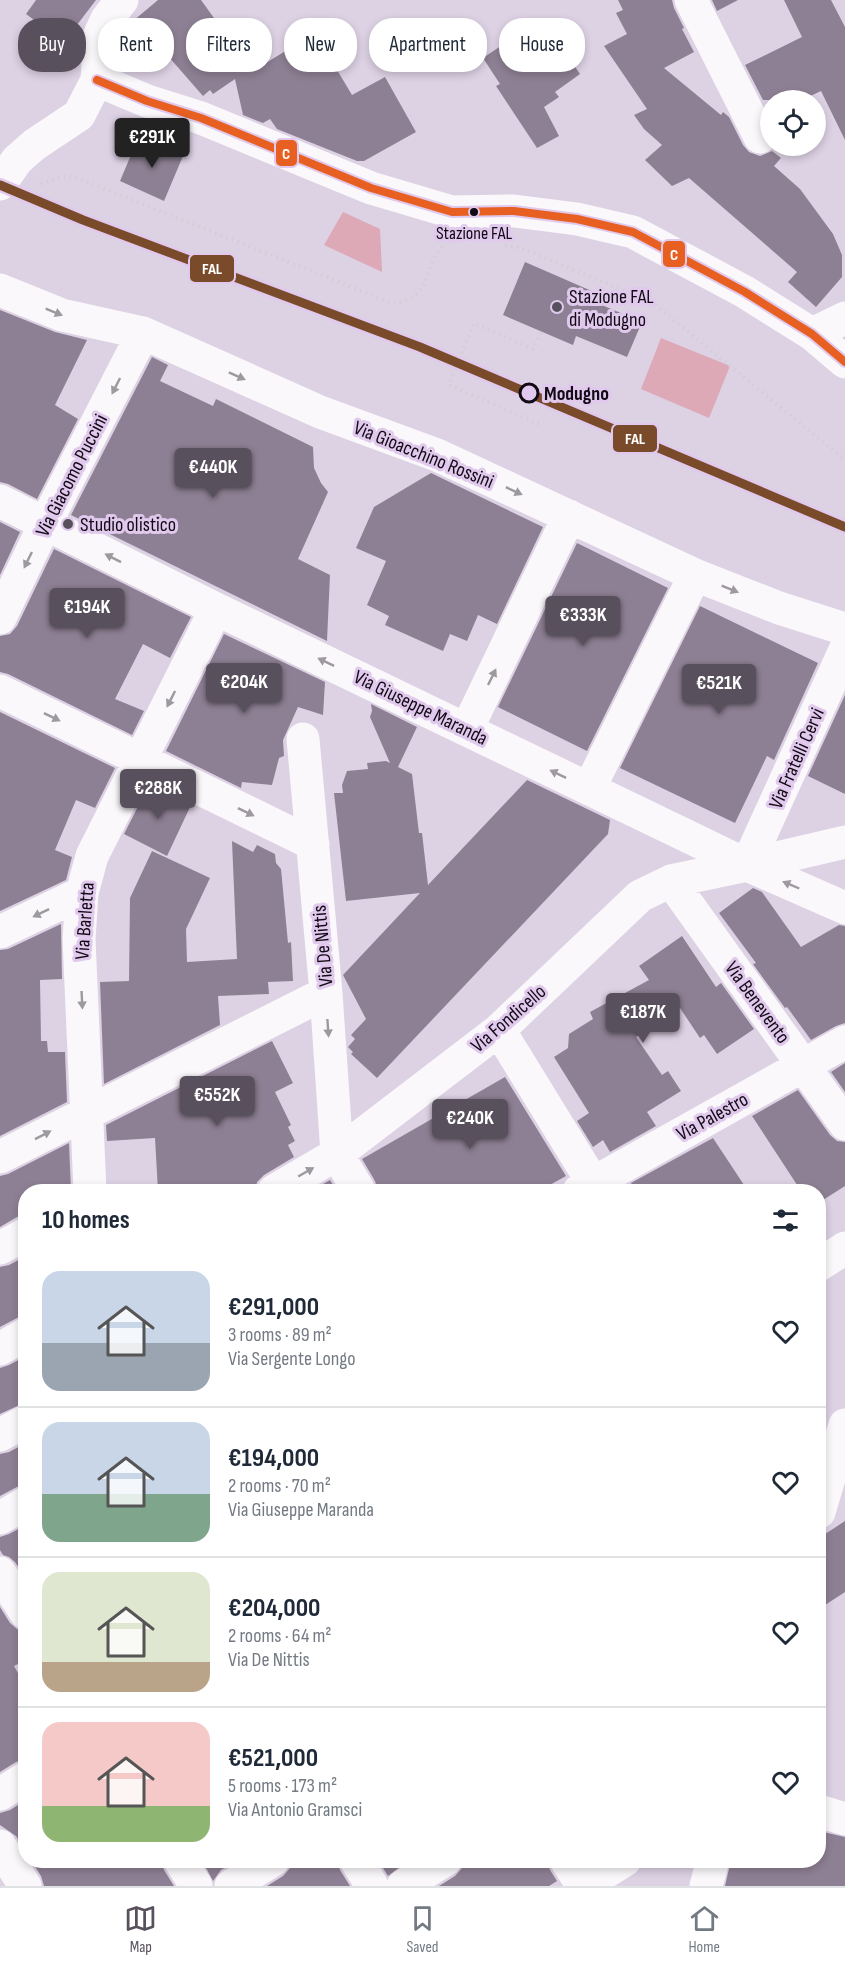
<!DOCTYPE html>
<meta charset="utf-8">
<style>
body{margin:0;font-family:"Sofia Sans Condensed",sans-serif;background:#f2f2f3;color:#1f2937;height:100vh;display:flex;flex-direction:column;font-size:22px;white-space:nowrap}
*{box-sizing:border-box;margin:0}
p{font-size:20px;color:#747a83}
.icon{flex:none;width:33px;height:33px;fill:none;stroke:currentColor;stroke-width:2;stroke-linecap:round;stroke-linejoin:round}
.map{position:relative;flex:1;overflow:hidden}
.sheet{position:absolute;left:18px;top:1184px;width:808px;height:684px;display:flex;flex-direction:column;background:#fff;border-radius:24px;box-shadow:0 3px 9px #0003}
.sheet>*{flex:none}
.hud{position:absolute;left:18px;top:18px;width:810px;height:54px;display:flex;gap:12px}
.tools{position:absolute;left:760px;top:90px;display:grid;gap:12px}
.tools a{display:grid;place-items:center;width:66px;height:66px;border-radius:50%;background:#fff;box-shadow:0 3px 9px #0003;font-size:30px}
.price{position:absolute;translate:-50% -51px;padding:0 14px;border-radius:6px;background:#59505d;color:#fff;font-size:20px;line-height:39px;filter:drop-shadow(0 2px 3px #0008)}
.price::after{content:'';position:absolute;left:50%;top:36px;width:18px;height:14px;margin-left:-9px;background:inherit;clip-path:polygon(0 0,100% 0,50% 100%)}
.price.on{background:#222;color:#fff}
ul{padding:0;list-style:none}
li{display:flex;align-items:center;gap:18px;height:150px;padding:0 24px}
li+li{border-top:2px solid #e0e1e3}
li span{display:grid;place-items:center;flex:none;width:168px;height:120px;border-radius:18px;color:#555}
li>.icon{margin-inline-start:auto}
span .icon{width:72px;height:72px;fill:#fffc;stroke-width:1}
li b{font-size:26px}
h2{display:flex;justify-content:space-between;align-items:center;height:72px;padding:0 24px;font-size:26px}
.chip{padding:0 21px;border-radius:24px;background:#fff;box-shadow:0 3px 9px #0003;font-size:21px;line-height:54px}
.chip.on{background:#59505d;color:#fff}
.tab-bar{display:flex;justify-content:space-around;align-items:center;height:84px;border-top:2px solid #e0e1e3;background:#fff;font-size:16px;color:#747a83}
.tab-bar a{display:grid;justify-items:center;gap:3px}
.tab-bar .on{color:#59505d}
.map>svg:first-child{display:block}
</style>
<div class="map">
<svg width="845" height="1886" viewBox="0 0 845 1886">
<rect width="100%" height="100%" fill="#ddd1e4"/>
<!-- green -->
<path fill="#dda9b6" d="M343,212L380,229L382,272L324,245Z
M661,338L730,366L709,418L641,389Z"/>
<!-- building -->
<path fill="#8e8094" d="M36,0H96L64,42L26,14Z
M158,0H201L214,18L209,22L226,43L222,27L256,69L315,33L352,95L385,77L416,132L364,161H357L277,129L270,119L263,123L243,115L235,79L213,94L210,90L203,96L161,48L159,51L133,21Z
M618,0H672L674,8L684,28L682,29L694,52L664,68L721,115L723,112L729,117L743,145L749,152L760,156L772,151L781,158L774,166L800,189L833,234L842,255V277L816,307L788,282L797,272L689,178L672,186L645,160L662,145L644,129L634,115L647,109L604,46L627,34L616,13L623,10Z
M712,0H738L717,11Z
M784,0H831L845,27V140L821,91L802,100H763L745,65L802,37Z
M542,18L580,74L555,92L559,97L544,107L559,136L537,148L496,86L500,84L483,58Z
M139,136L183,156L164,201L120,181Z
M525,262L594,292L590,300L642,322L627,357L576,336L573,345L503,315Z
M0,310L55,332L87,340L55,405L78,419L37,499L8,484L0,482Z
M152,357L168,365L160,381L213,406L216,399L313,447L314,468L321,483L328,492L298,559L330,575L327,641L71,515Z
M431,473L543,527L497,624L478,615L467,641L450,634L443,651L385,625L389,616L367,605L386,561L356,548L374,507Z
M0,522L20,532L0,575Z
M577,543L668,588L587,751L498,707Z
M54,549L191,617L170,658L143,644L115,699L144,711L132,735L8,674L0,672V636L10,634L17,626Z
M700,606L818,663L774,760L767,756L735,823L620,768Z
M224,634L325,682L323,715L298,707L283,740L284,756L279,758L272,785L242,782L241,788L166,751Z
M845,695V794L808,776Z
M371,704L417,727L398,767L412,774L419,833H422L428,885L527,780L610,820L608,834L377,1078L351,1054L353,1052L348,1047L355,1039L351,1035L366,1019L343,975L420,893L346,901L334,793H343L342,785L347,771L368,769L367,763L386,761L390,763L370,717L372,711Z
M0,712L115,768L95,808L76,800L55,850L72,857L66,880L0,911Z
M149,785L191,805L167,856L124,834Z
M232,841L253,852L257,845L275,854L276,863L281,869L288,943L291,942L293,981L268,982L269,994L218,996L220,1025L104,1084L100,982L129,981L130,898L152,851L210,878L186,929L187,962L237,959Z
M753,888L762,892L801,947L839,925L845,926V1023L836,1026L811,1040L787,1007L785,1008L753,964L756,963L719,913Z
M61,924L62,979L40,980L41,1041H47L48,1052H65L67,1102L0,1136V950L8,949Z
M682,936L716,987L721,983L754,1029L717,1054L704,1035L700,1038L680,1008L636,1037L662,1075L668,1071L681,1091L647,1112L656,1126L610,1152L603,1140L593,1147L577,1121L589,1113L554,1057L568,1048L569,1034L593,1019L590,1012L649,980L639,966Z
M272,1041L293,1083L275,1092L291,1125L288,1127L295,1141L288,1145L294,1157L264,1175L257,1182L255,1191H158L155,1138L107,1141L106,1125Z
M845,1063V1092L831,1072Z
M505,1077L566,1176L539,1191H378L375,1181L362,1159Z
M798,1090L830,1135L837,1141L845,1142V1186L823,1200L819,1191H801L752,1116Z
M713,1138L748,1191H636L631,1183Z
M69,1143L71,1191H26V1215L17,1217L0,1227V1176L8,1174Z
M330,1180L337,1191H311Z
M26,1256V1315L17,1318L0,1327V1267L9,1265Z
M26,1356V1402L0,1414V1368L9,1365Z
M26,1443V1484L17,1487L0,1496V1454L9,1452Z
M845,1521V1592L819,1609V1538Z
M26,1525V1578L15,1562L9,1557L3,1555L0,1550V1537L9,1534Z
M0,1607L10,1623L17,1629L22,1631L26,1637V1660L14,1666L26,1687V1759L16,1762L0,1772Z
M26,1800V1851L16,1836L0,1825V1813L10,1810Z
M819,1831L845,1837V1886H725L731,1860H819Z
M31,1860H161L164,1870L174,1886H44L41,1876Z
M202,1860H237L221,1870L213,1881Z
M292,1860H337L340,1870L350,1886H267L283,1876L290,1868Z
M378,1860H409L388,1876Z
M464,1860H547L550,1870L557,1881L549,1886H439L455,1876L462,1868Z"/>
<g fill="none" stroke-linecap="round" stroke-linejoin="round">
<!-- path -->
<path stroke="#d3ced5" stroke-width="4" stroke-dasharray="1.5 4.5" stroke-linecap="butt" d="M41,184L64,176L82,180L392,303C436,299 421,264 446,243
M505,245L521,248L652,302L845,460
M539,424L449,385L474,323L533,349L541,332"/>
<!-- minor -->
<path stroke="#faf8fb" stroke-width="33" d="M691,0L760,137
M97,80L147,101L201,118L371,188L452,212L514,211L577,219L633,232L745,292L812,334L845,362
M0,184L17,160L34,145L79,115L97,80L100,34L107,19L122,0
M0,290L62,315L143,333L320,412L437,455L695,575L779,608L845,629
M812,334L845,318
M0,501L216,609L747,865L845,908
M0,618L45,524L143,333
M0,691L313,844
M467,729L569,516
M303,739L326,993L337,1154L359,1191
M589,789L695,575
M747,865L845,650
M671,881L845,1124
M0,932L82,893
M499,1030L598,1191
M0,1157L326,993
M90,1191L79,939L82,893L92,856L216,609
M274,1191L337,1154L499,1030L640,896L671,881L747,865L845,842
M579,1191L845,1042
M0,1248L26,1234
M819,1265L845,1248
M0,1349L26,1334
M0,1435L26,1421
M819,1512L845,1425
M0,1518L26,1503
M0,1573L26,1613
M0,1794L26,1778
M819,1811L845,1819
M0,1846L25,1886
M180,1860L196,1886
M356,1860L372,1886
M566,1860L579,1880
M588,1883L625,1860
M231,1886L273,1860
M403,1886L445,1860
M706,1886L713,1860"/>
<!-- bus-1 casing -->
<g stroke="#e0c9ec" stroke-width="12">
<path id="bus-1" d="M97,80L147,101L201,118L371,188L452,212L514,211L577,219L633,232L745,292L812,334L845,362"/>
</g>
<!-- bus-1 -->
<use href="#bus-1" stroke="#e76021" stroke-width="8"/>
<!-- rail-1 casing -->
<g stroke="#e0c9ec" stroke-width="14">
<path id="rail-1" d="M0,185L83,220L420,347L845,527"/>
</g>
<!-- rail-1 -->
<use href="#rail-1" stroke="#7a4b2a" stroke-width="9"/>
</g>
<!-- one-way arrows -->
<defs><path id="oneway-solid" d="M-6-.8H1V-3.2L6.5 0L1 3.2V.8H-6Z" transform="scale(1.5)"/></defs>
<g fill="#9d999f">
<use href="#oneway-solid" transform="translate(54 312) rotate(22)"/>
<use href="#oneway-solid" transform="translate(237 376) rotate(24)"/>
<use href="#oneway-solid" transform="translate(116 386) rotate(117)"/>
<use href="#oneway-solid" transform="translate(514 491) rotate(25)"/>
<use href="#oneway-solid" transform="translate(113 558) rotate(-153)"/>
<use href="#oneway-solid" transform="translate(28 560) rotate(116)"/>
<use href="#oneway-solid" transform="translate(730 589) rotate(22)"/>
<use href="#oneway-solid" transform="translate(326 662) rotate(-154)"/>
<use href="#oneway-solid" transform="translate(492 677) rotate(-64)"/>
<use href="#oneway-solid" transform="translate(171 699) rotate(117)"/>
<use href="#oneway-solid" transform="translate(52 717) rotate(26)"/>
<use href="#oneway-solid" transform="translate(558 774) rotate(-154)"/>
<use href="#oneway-solid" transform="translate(246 812) rotate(26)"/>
<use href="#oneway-solid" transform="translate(791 885) rotate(-157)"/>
<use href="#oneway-solid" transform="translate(41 913) rotate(154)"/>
<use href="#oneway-solid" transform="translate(82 1000) rotate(87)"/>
<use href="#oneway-solid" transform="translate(328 1028) rotate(86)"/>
<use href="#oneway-solid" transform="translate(43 1135) rotate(-27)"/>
<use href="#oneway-solid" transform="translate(306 1172) rotate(-30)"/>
</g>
<!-- markers -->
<circle fill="#120a15" stroke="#e0c9ec" stroke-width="2" cx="474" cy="212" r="5"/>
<g fill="#59505d" stroke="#e0c9ec" stroke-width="2">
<circle cx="557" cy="307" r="6"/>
<circle cx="68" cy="524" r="6"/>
</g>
<circle fill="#e0c9ec" stroke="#120a15" stroke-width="3" cx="529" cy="393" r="9"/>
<g text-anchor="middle" stroke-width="6" stroke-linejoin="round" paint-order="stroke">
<!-- bus labels -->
<g font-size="18" fill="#120a15" stroke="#e0c9ec">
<text x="474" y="239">Stazione FAL</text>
</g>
<!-- poi labels -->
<g font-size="20" fill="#120a15" stroke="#e0c9ec" text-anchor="start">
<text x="569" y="303">Stazione FAL<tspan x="569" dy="23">di Modugno</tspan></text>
<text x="80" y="531">Studio olistico</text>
</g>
<!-- stop labels -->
<g font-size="20" font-weight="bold" fill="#120a15" stroke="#e0c9ec" text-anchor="start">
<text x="544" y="400">Modugno</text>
</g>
<!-- street labels -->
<g font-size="20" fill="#120a15" stroke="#e0c9ec">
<text transform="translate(424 454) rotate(22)" y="7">Via Gioacchino Rossini</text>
<text transform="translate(71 475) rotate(-63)" y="7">Via Giacomo Puccini</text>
<text transform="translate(421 707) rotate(26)" y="7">Via Giuseppe Maranda</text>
<text transform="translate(796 758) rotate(-66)" y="7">Via Fratelli Cervi</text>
<text transform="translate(84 921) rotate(-86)" y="7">Via Barletta</text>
<text transform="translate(322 946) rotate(-95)" y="7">Via De Nittis</text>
<text transform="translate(758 1002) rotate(54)" y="7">Via Benevento</text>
<text transform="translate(508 1018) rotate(-41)" y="7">Via Fondicello</text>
<text transform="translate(712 1116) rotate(-29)" y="7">Via Palestro</text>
</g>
</g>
<g stroke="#e0c9ec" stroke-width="2">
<rect x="275" y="139" width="23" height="28" rx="6" fill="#e76021"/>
<rect x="662" y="240" width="24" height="28" rx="6" fill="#e76021"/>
<rect x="189" y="254" width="46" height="29" rx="6" fill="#7a4b2a"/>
<rect x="612" y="424" width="46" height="29" rx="6" fill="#7a4b2a"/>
</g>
<g font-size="16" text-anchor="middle" font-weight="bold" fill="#fff">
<text x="286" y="159">C</text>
<text x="674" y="260">C</text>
<text x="212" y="274">FAL</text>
<text x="635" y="444">FAL</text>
</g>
</svg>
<div class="tools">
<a><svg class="icon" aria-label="locate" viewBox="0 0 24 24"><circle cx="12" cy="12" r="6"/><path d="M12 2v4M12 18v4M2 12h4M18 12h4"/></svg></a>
</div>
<b class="price on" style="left:152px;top:169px">€291K</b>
<b class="price" style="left:213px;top:499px">€440K</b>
<b class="price" style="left:87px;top:639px">€194K</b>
<b class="price" style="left:583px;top:647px">€333K</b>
<b class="price" style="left:244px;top:714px">€204K</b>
<b class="price" style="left:719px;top:715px">€521K</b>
<b class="price" style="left:158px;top:820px">€288K</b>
<b class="price" style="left:643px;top:1044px">€187K</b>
<b class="price" style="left:217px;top:1127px">€552K</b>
<b class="price" style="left:470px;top:1150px">€240K</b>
<div class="hud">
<a class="chip on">Buy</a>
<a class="chip">Rent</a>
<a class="chip">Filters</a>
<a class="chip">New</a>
<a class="chip">Apartment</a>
<a class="chip">House</a>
</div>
<section class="sheet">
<h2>10 homes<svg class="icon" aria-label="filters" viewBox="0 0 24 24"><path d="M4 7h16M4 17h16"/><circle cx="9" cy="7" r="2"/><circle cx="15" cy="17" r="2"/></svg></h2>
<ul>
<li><span style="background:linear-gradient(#c9d6e8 60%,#9aa5b1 0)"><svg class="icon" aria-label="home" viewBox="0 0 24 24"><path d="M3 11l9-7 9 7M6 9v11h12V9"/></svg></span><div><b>€291,000</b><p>3 rooms · 89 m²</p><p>Via Sergente Longo</p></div><svg class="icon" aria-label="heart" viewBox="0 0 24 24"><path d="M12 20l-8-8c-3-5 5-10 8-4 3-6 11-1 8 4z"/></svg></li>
<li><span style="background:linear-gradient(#c9d6e8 60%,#7fa58c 0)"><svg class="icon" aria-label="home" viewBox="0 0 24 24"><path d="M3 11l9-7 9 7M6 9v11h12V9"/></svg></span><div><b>€194,000</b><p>2 rooms · 70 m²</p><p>Via Giuseppe Maranda</p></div><svg class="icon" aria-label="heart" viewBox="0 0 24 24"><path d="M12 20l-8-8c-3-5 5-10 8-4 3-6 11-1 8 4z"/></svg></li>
<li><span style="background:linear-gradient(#dfe7d0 75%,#b9a48a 0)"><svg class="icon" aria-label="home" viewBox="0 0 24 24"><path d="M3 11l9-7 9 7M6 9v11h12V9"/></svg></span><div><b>€204,000</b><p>2 rooms · 64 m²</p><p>Via De Nittis</p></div><svg class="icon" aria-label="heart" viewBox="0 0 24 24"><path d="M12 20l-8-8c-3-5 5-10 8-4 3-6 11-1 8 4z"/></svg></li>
<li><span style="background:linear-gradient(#f6c9c9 70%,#8fb573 0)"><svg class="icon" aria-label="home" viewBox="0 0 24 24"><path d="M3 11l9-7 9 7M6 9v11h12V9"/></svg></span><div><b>€521,000</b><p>5 rooms · 173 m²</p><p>Via Antonio Gramsci</p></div><svg class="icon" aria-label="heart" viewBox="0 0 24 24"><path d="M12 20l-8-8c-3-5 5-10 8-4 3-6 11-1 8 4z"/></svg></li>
</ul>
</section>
</div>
<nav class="tab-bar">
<a class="on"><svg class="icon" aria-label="map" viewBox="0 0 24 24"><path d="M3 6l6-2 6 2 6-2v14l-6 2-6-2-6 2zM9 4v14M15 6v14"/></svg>Map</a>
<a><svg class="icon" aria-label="saved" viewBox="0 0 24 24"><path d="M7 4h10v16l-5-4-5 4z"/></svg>Saved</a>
<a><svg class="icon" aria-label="home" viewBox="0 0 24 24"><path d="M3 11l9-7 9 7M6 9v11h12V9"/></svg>Home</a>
</nav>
